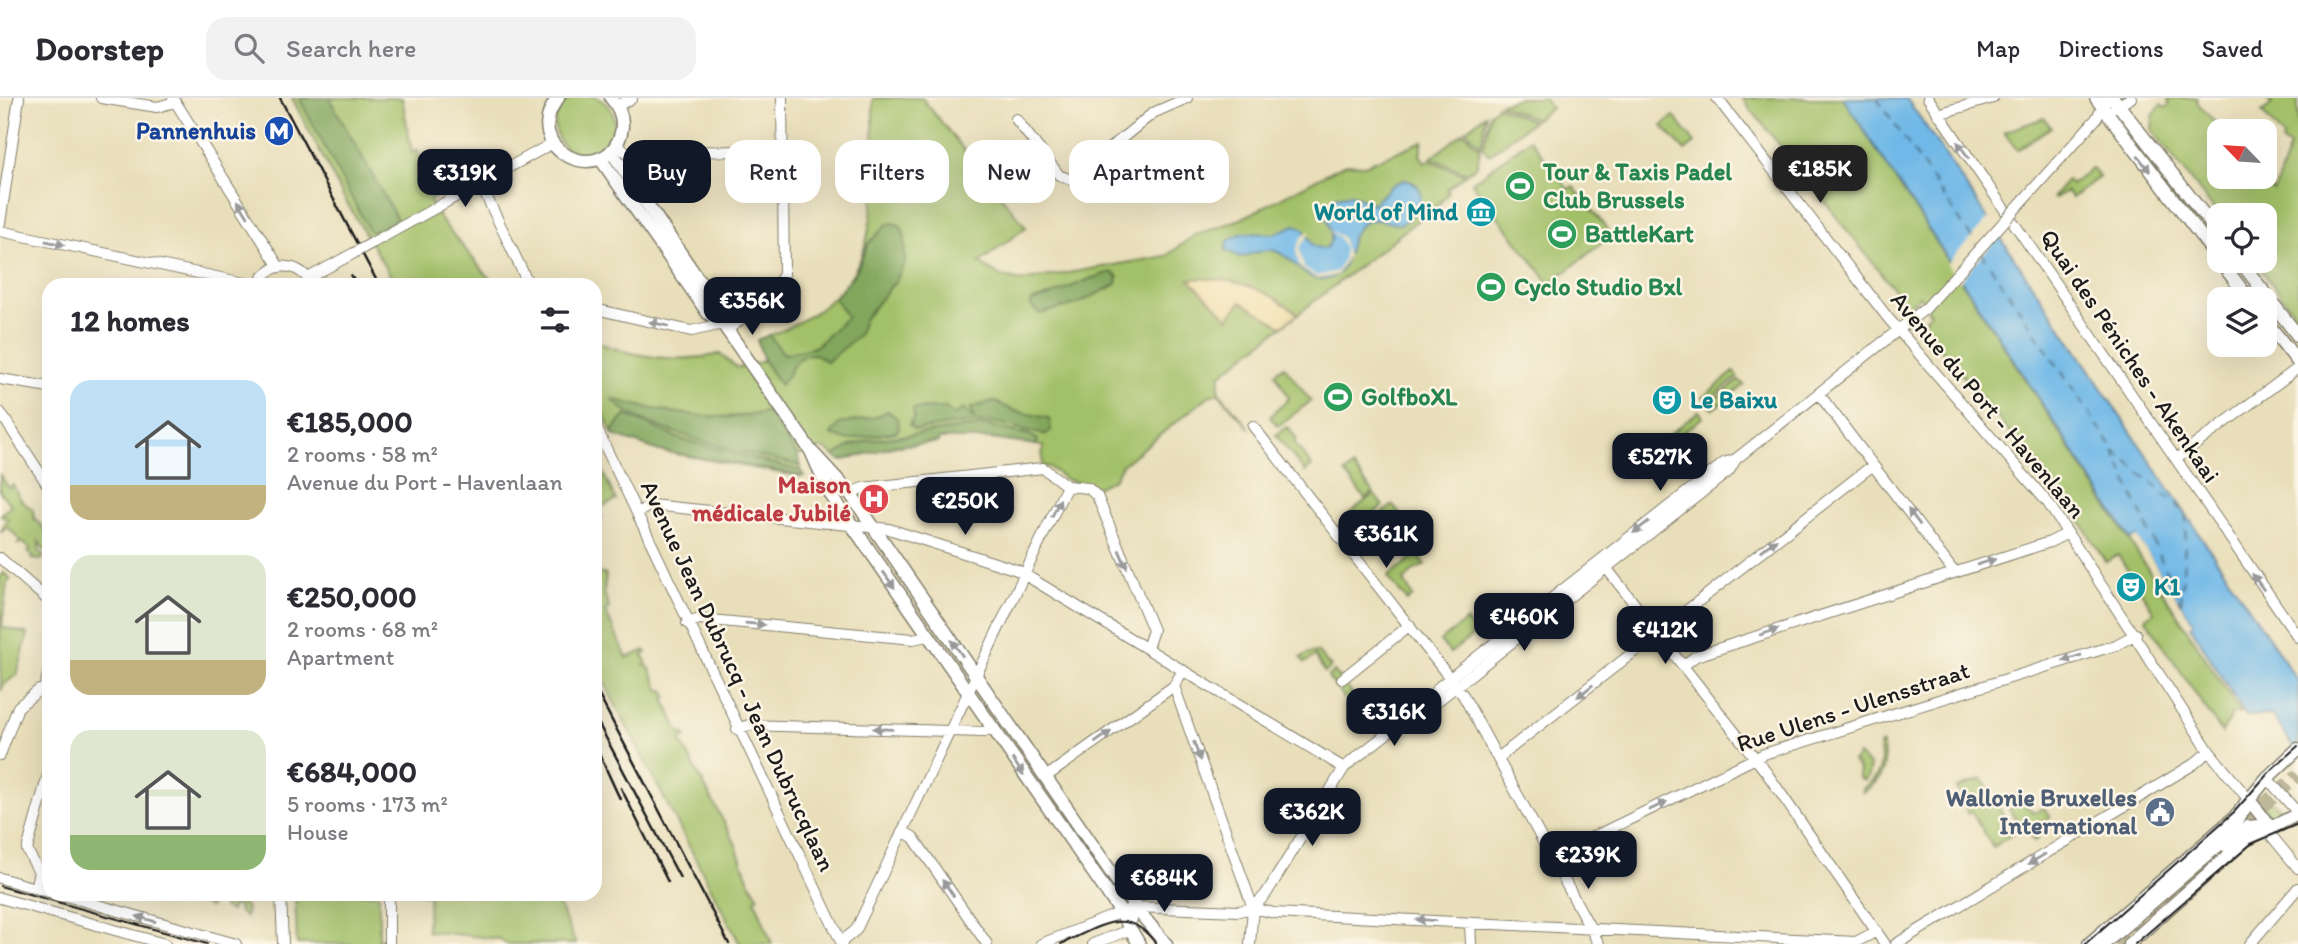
<!DOCTYPE html>
<meta charset="utf-8">
<style>
body{margin:0;font-family:Itim,sans-serif;background:#f2f2f3;color:#2b2b33;height:100vh;display:flex;flex-direction:column;font-size:26px;white-space:nowrap}
*{box-sizing:border-box;margin:0}
p{font-size:23px;color:#7c7c81}
.icon{flex:none;width:38px;height:38px;fill:none;stroke:currentColor;stroke-width:2;stroke-linecap:round;stroke-linejoin:round}
.map{position:relative;flex:1;overflow:hidden}
.side{position:absolute;left:42px;top:180px;width:560px;height:623px;display:flex;flex-direction:column;background:#fff;border-radius:21px;box-shadow:0 7px 28px #0002}
.side>*{flex:none}
.banner{position:absolute;left:623px;top:42px;width:665px;height:63px;display:flex;gap:14px}
.needle{width:46px;rotate:295deg}
.fabs{position:absolute;left:2207px;top:21px;display:grid;gap:14px}
.fabs a{display:grid;place-items:center;width:70px;height:70px;border-radius:14px;background:#fff;box-shadow:0 7px 28px #0002;font-size:35px}
.price{position:absolute;translate:-50% -60px;padding:0 16px;border-radius:14px;background:#111827;color:#fff;font-size:23px;line-height:46px;filter:drop-shadow(0 2px 4px #0008)}
.price::after{content:'';position:absolute;left:50%;top:42px;width:21px;height:16px;margin-left:-10px;background:inherit;clip-path:polygon(0 0,100% 0,50% 100%)}
.price.current{background:#222;color:#fff}
ul{padding:0;list-style:none}
li{display:flex;align-items:center;gap:21px;height:175px;padding:0 28px}
li span{display:grid;place-items:center;flex:none;width:196px;height:140px;border-radius:21px;color:#555}
li>.icon{margin-inline-start:auto}
span .icon{width:84px;height:84px;fill:#fffc;stroke-width:1}
li b{font-size:30px}
h2{display:flex;justify-content:space-between;align-items:center;height:84px;padding:0 28px;font-size:30px}
.pill{padding:0 24px;border-radius:21px;background:#fff;box-shadow:0 7px 28px #0002;font-size:24px;line-height:63px}
.pill.current{background:#111827;color:#fff}
header{display:flex;align-items:center;gap:42px;box-sizing:border-box;height:98px;padding:0 35px;background:#fff;border-bottom:2px solid #e1e1e2}
header strong{font-size:33px}
nav{display:flex;gap:38px;margin-inline-start:auto;font-size:24px}
.search{width:490px;height:63px;background:#f2f2f3;display:flex;align-items:center;gap:18px;box-sizing:border-box;padding:0 24px;border-radius:21px;color:#7c7c81;font-size:26px}
.map>svg:first-child{display:block}
</style>
<header>
<strong>Doorstep</strong>
<div class="search"><svg class="icon" aria-label="search" viewBox="0 0 24 24"><circle cx="10" cy="10" r="6"/><path d="M15 15l6 6"/></svg>Search here</div>
<nav><a>Map</a><a>Directions</a><a>Saved</a></nav>
</header>
<div class="map">
<svg width="2298" height="846" viewBox="0 0 2298 846">
<rect width="100%" height="100%" fill="#fcf5e5"/>
<filter id="ink" filterUnits="userSpaceOnUse"><feTurbulence type="fractalNoise" baseFrequency=".0143" numOctaves="2"/><feDisplacementMap in="SourceGraphic" scale="14" xChannelSelector="R" yChannelSelector="G"/><feConvolveMatrix kernelMatrix="1 2 1 2 8 2 1 2 1" color-interpolation-filters="sRGB"/></filter>
<filter id="wash" filterUnits="userSpaceOnUse"><feTurbulence type="fractalNoise" baseFrequency=".00686" numOctaves="4" result="noise"/><feDisplacementMap in="SourceGraphic" scale="28" xChannelSelector="R" yChannelSelector="G"/><feGaussianBlur stdDeviation="1.57" result="paint"/><feColorMatrix in="noise" values="0 0 0 0 0 0 0 0 0 0 0 0 0 0 0 0 0 1.4 0 .05"/><feComposite in="paint" operator="in"/></filter>
<g filter="url(#wash)">
<rect width="100%" height="100%" fill="#e8deb9"/>
<!-- green -->
<path fill="#a2c067" stroke="#5f6e42" stroke-width="2" d="M555 27a30 30 0 1 1 60 0a30 30 0 1 1-60 0Z
M292,0H402L412,55L417,51L436,96L430,103L440,121L495,187H392L394,184L344,100Z
M873,0H922L1026,129L979,165L1000,178L1021,183L1166,158L1195,137L1241,121L1345,66L1365,67L1423,43L1420,57L1425,64L1429,62L1465,77L1447,91L1449,94L1440,105L1220,277L1219,294L1250,331L1219,295L1209,298L1122,367L1114,381L1096,390L1065,381L1049,369L1042,368L1043,348L991,341H939L938,344L895,348L841,363L824,350L797,357L802,379L660,353L613,337L604,317L595,312V243C634,260 678,265 720,256L737,270L761,264L764,260L757,242C891,195 872,120 873,0Z
M1519,0H1544L1551,10L1536,21L1499,6Z
M1742,0H1843L2241,615L2232,616L2222,635L2145,520L2154,514L2118,457L2106,464L2072,410L1920,226L1930,215L1919,198L1908,209Z
M2168,0H2198L2197,4L2222,33H2219V79H2256L2274,93L2290,48L2282,45L2283,39L2262,14L2272,6L2264,0H2298V219L2254,163H2264V117L2219,118L2152,32L2153,18L2161,7L2165,10L2169,7Z
M1497,8L1533,23L1489,57L1483,50L1490,14Z
M1486,16L1481,48L1466,32Z
M1674,18L1695,45L1685,53L1662,28Z
M2044,20L2051,29L2017,52L2004,34Z
M1464,34L1480,51L1477,67L1467,75L1431,60Z
M1530,41L1568,91L1573,88L1612,137L1550,186L1472,85Z
M2092,70L2099,79L2072,100L2066,93L2054,101L2053,99L2067,82L2071,87Z
M1284,268L1311,303L1278,328L1270,319L1289,300L1275,275Z
M1734,274L1738,279L1707,303L1703,299Z
M1739,282L1744,287L1713,311L1709,306Z
M1699,313L1703,319L1672,343L1668,338Z
M1287,329L1297,341L1294,344L1312,368L1305,374L1276,337Z
M595,358L616,402L598,411L602,420L595,423Z
M1353,369L1373,394L1365,401L1345,375Z
M0,377L9,390L13,387L21,402L33,412L34,420L46,433L49,431V452H44L39,444V453L44,459L41,462L32,461L34,459L28,454L31,451L22,444L18,446L20,442L8,429L0,435L8,421L1,417L11,407L0,394Z
M1374,396L1383,408L1354,431L1345,419Z
M1393,407L1404,421L1390,432L1384,423L1373,429L1370,425Z
M1407,425L1422,445L1404,459L1399,453L1403,449L1393,436Z
M1417,456L1425,467L1413,473L1404,483L1413,499L1407,503L1388,479Z
M595,468L599,476H606L604,494L609,510L605,513L627,560L645,552L647,555L643,557L647,565L644,567L649,569L660,593L664,592L667,598L664,601L680,636L684,635L686,639L680,642L735,745L749,783L759,799L755,801L772,846H740L595,567Z
M4,475L11,481L7,485L2,529L28,536L17,577L3,587L1,593L0,480Z
M1466,523L1476,535L1450,555L1440,543Z
M1317,554L1331,569L1325,575L1315,558L1305,565L1301,560L1308,555Z
M1334,574L1355,599L1348,605L1328,579Z
M1882,646C1888,667 1882,684 1862,694V690C1880,681 1884,666 1879,648Z
M1858,657L1870,668L1868,679L1864,683L1858,680L1859,671L1853,663Z
M1982,681L2014,735L1993,749L1972,714L1968,716L1957,690Z
M2264,697L2278,709L2277,717L2262,720L2259,706Z
M2019,703L2034,714L2044,710L2050,719L2037,728L2038,741L2034,743L2025,730L2022,732L2009,711Z
M181,796H218L209,810L199,804V801Z
M227,796H250L251,801L256,803H240L247,811L245,819L238,813L239,809L232,807L230,813L223,810Z
M295,796H379V846H297Z
M419,796H554L576,846H506L500,841L427,833L429,797Z"/>
<!-- forest -->
<path fill="#81a65c" stroke="#4e613c" stroke-width="2" d="M299,0H329L397,121L373,134L369,133Z
M927,51H935L945,60L942,79L914,83L909,65Z
M894,125L901,128L905,140V164L897,181L865,220L858,238L827,264L815,256C791,256 794,274 780,287L764,263L757,242L769,237L784,256L815,249L847,219L834,200L856,173L868,146L887,126Z
M1112,174L1118,179L1117,186L1077,206L1040,216L1031,208L1032,203C1060,197 1084,180 1112,174Z
M612,301C650,312 730,327 767,313L797,357L801,368C762,359 633,331 612,301Z
M993,303L1015,313L1049,320L1051,332L1045,337C1026,333 1005,324 985,324C962,324 939,329 915,332L909,327L914,319L913,311L946,310L953,318L963,311L974,320L971,310Z
M888,313L898,321L899,330L896,334L846,342L831,337L839,326L876,319Z
M626,317L680,341L801,373L804,378L660,353L613,337L612,333Z
M986,327L1030,337L1038,342L1036,347L991,341H939L938,344L895,348L841,363L834,358L850,348L871,342Z"/>
<!-- sand -->
<path fill="#eeda9e" stroke="#857b5d" stroke-width="2" d="M1189,181C1230,178 1266,190 1298,216L1282,228L1241,204L1228,220Z"/>
<!-- water -->
<path fill="#6fb8e7" stroke="#466a82" stroke-width="2" d="M1843,0H1906L1921,21L2298,583V655L2272,617L2246,618L2190,527L2193,525L2136,439L2131,442Z
M1404,82C1433,85 1420,119 1400,126C1391,126 1382,121 1373,122C1339,127 1358,175 1327,181C1303,186 1293,155 1271,152C1260,151 1250,158 1240,159L1226,152L1228,143L1242,135L1274,136L1295,127L1303,130L1313,148L1324,151C1340,140 1325,126 1326,111L1336,99L1351,96L1373,106L1392,87Z"/>
<!-- pier -->
<path fill="#e8deb9" d="M1991,118L2002,135L1959,184L1947,166Z
M1326,130L1342,139L1348,158L1337,177L1318,181L1300,170L1296,153L1301,140L1309,133L1310,135L1299,150L1304,170L1317,178L1337,173L1344,159V149L1339,140Z
M2137,439L2193,525L2188,529L2189,524L2136,444L2131,442Z"/>
<g fill="none" stroke-linecap="round" stroke-linejoin="round">
<!-- ferry -->
<path stroke="#3d5a6d" stroke-width="2" stroke-dasharray="9 7" stroke-linecap="butt" d="M1877,0L1978,149
M1981,154L2114,352L2187,416L2181,506
M2114,353L2180,505"/>
</g>
</g>
<g filter="url(#ink)">
<g fill="none" stroke-linecap="round" stroke-linejoin="round">
<!-- highway-tunnel -->
<path stroke="#bfb79a" stroke-width="14" stroke-dasharray="14 7" stroke-linecap="butt" d="M2230,736L2298,677
M2116,846L2237,742"/>
<!-- minor casing -->
<g stroke="#827d6a" stroke-width="12">
<path id="minor" d="M101,0L157,9L175,4
M173,0L279,169
M1717,0L1888,220L2048,405L2209,653L2249,702
M1928,0L2298,539
M617,8L632,0
M2115,9L2131,0
M1938,16L1993,0
M1016,21L1059,77L1071,82L1153,15L1187,0
M616,47L626,54L784,53
M480,85L529,187
M2028,97L2096,21L2108,0
M0,125L19,0
M0,133L254,187
M372,145L553,45
M308,180L354,155
M258,187C270,162 300,163 312,187
M595,211L691,233L723,226
M727,232L770,200L784,176L782,0
M0,281L49,289
M1819,296L1954,474
M0,314L49,389
M595,327L842,846
M1253,328L1463,597L1599,846
M2176,361L2298,270
M1067,388L1088,390L1097,398L1153,532L1147,550
M850,395L863,390L1043,370L1067,388
M637,415L651,407L889,431L1017,472L1344,670
M0,460L49,503
M1604,467L1766,674L1885,846
M687,525L700,521L913,541L927,538
M1684,567L1696,558L2050,444L2068,435
M1342,581L1410,527
M1174,588L1253,810L1250,846
M44,592L49,573
M1424,607L1435,605L1729,373L1736,361L1926,210
M737,631L749,627L984,634L991,630
M0,657L18,609L39,592L49,596
M1498,660L1873,367
M1047,678L1174,588L1183,572
M2267,680L2298,715
M2270,728V736L2298,770
M902,733L913,739L987,846
M1552,759L1764,656L2116,547L2136,536
M39,774L49,769
M0,780L49,794
M35,790L39,774L27,752L49,673
M59,796L236,846
M281,796L283,846
M0,800L165,846
M1253,810L1266,796L1344,670L1353,662L1424,607L1440,588L1724,365L1736,361
M1470,825L1471,846
M841,844L856,832C926,684 995,536 1067,388
M389,846V796
M1041,846L1135,809L1239,813L1253,810L1274,815L1856,844L1877,833
M1093,846L1129,832L1135,809
M1896,846L2194,666L2209,653
M2250,846L2298,790"/>
</g>
<!-- major casing -->
<g stroke="#827d6a" stroke-width="15">
<path id="major" d="M558,0C517,52 606,92 621,35C624,22 620,10 611,0
M2096,0L2249,201
M2113,0L2219,136
M611,53L717,209L722,216L723,226
M600,60L708,215L723,226L811,353L829,394L1120,813L1139,846
M2240,163L2298,238
M2264,221L2298,264
M814,356L850,395L1135,809L1166,846
M2249,702L2270,728
M2089,846L2234,720L2267,680L2298,651
M2129,846L2246,742L2298,716"/>
</g>
<!-- highway casing -->
<g stroke="#827d6a" stroke-width="17">
<path id="highway" d="M2227,747L2248,730L2270,728
M2102,846L2223,742L2249,702"/>
</g>
<!-- minor -->
<use href="#minor" stroke="#fff" stroke-width="10"/>
<!-- major -->
<use href="#major" stroke="#fff" stroke-width="12"/>
<!-- highway -->
<use href="#highway" stroke="#fff" stroke-width="14"/>
<!-- tram -->
<path stroke="#1c1c1c" stroke-width="2" d="M0,788L207,846
M1061,846C1098,830 1127,805 1156,846
M2085,846L2234,714L2272,671L2298,648
M2135,846L2251,746L2298,726"/>
<!-- rail -->
<path stroke="#1c1c1c" stroke-width="2.5" d="M280,0L379,187
M351,178L357,187
M595,590L729,846
M595,619L680,780
M595,647L620,701
M621,690L668,784"/>
<!-- minor-bridge casing -->
<g stroke="#827d6a" stroke-width="12" stroke-linecap="butt">
<path id="minor-bridge" d="M354,155L372,145
M1926,210L2028,97"/>
</g>
<!-- minor-bridge -->
<use href="#minor-bridge" stroke="#fff" stroke-width="10"/>
</g>
<!-- one-way arrows -->
<defs><path id="oneway-solid" d="M-6-.8H1V-3.2L6.5 0L1 3.2V.8H-6Z" transform="scale(1.75)"/></defs>
<g fill="#999">
<use href="#oneway-solid" transform="translate(1963 52) rotate(-125)"/>
<use href="#oneway-solid" transform="translate(2144 66) rotate(52)"/>
<use href="#oneway-solid" transform="translate(243 111) rotate(-122)"/>
<use href="#oneway-solid" transform="translate(55 145) rotate(12)"/>
<use href="#oneway-solid" transform="translate(659 226) rotate(-167)"/>
<use href="#oneway-solid" transform="translate(1056 410) rotate(-65)"/>
<use href="#oneway-solid" transform="translate(1914 419) rotate(-127)"/>
<use href="#oneway-solid" transform="translate(1641 429) rotate(142)"/>
<use href="#oneway-solid" transform="translate(1769 447) rotate(-38)"/>
<use href="#oneway-solid" transform="translate(1123 461) rotate(67)"/>
<use href="#oneway-solid" transform="translate(1986 464) rotate(-17)"/>
<use href="#oneway-solid" transform="translate(889 482) rotate(55)"/>
<use href="#oneway-solid" transform="translate(2258 484) rotate(-126)"/>
<use href="#oneway-solid" transform="translate(755 526) rotate(5)"/>
<use href="#oneway-solid" transform="translate(1769 534) rotate(-18)"/>
<use href="#oneway-solid" transform="translate(957 550) rotate(-125)"/>
<use href="#oneway-solid" transform="translate(2072 560) rotate(163)"/>
<use href="#oneway-solid" transform="translate(1585 593) rotate(142)"/>
<use href="#oneway-solid" transform="translate(883 631) rotate(-178)"/>
<use href="#oneway-solid" transform="translate(1103 639) rotate(-35)"/>
<use href="#oneway-solid" transform="translate(1197 653) rotate(70)"/>
<use href="#oneway-solid" transform="translate(1018 669) rotate(55)"/>
<use href="#oneway-solid" transform="translate(1658 708) rotate(-26)"/>
<use href="#oneway-solid" transform="translate(2037 761) rotate(149)"/>
<use href="#oneway-solid" transform="translate(948 790) rotate(-125)"/>
<use href="#oneway-solid" transform="translate(146 821) rotate(-164)"/>
<use href="#oneway-solid" transform="translate(1426 822) rotate(-177)"/>
</g>
</g>
<!-- icons -->
<defs>
<g id="metro-disc" transform="scale(1.575)"><circle r="9.5" fill="#1a4fb4" stroke="#fcf5e5"/><path d="M-5.5 5V-5H-3L0 0L3-5H5.5V5H3V-.5L0 4L-3-.5V5Z" fill="#fff"/></g>
<g id="stadium-disc" transform="scale(1.575)"><circle r="9.5" fill="#2e9e5b" stroke="#fcf5e5"/><path d="M0-5a6.5 5 0 1 0 0 10a6.5 5 0 1 0 0-10ZM-3.5-1.8h7v3.6h-7Z" fill="#fff"/></g>
<g id="museum-disc" transform="scale(1.575)"><circle r="9.5" fill="#0f9aa8" stroke="#fcf5e5"/><path d="M0-6L6-3V-2H-6V-3ZM-5-1h2V3h-2ZM-1-1h2V3h-2ZM3-1h2V3H3ZM-6 4H6V6H-6Z" fill="#fff"/></g>
<g id="theatre-disc" transform="scale(1.575)"><circle r="9.5" fill="#0f9aa8" stroke="#fcf5e5"/><path d="M-5-5.5Q0-4 5-5.5V0Q5 5 0 6Q-5 5-5 0ZM-3.3-2.5H-1v1.5H-3.3ZM1-2.5H3.3v1.5H1ZM-2.8 1Q0 5.5 2.8 1Z" fill="#fff"/></g>
<g id="hospital-disc" transform="scale(1.575)"><circle r="9.5" fill="#e0444e" stroke="#fcf5e5"/><path d="M-5-5h3v3.5h4V-5h3V5h-3V1.5h-4V5h-3Z" fill="#fff"/></g>
<g id="civic-disc" transform="scale(1.575)"><circle r="9.5" fill="#5c6f8a" stroke="#fcf5e5"/><path d="M-.6-6.5H3V-4.5H.6V-3L4-1V1h2V6H-6V1h2V-1L-.6-3ZM-1.2 2.5V6h2.4V2.5Z" fill="#fff"/></g>
</defs>
<g fill-rule="evenodd">
<use href="#metro-disc" x="279" y="33"/>
<use href="#stadium-disc" x="1520" y="88"/>
<use href="#museum-disc" x="1481" y="114"/>
<use href="#stadium-disc" x="1562" y="136"/>
<use href="#stadium-disc" x="1491" y="189"/>
<use href="#stadium-disc" x="1338" y="299"/>
<use href="#theatre-disc" x="1667" y="302"/>
<use href="#hospital-disc" x="874" y="401"/>
<use href="#theatre-disc" x="2131" y="489"/>
<use href="#civic-disc" x="2160" y="714"/>
</g>
<g text-anchor="middle" stroke-width="5" stroke-linejoin="round" paint-order="stroke">
<!-- transit labels -->
<g font-size="24" font-weight="bold" fill="#164399" stroke="#fcf5e5" text-anchor="end">
<text x="256" y="41">Pannenhuis</text>
</g>
<!-- leisure labels -->
<g font-size="24" font-weight="bold" fill="#27864d" stroke="#fcf5e5" text-anchor="start">
<text x="1543" y="82">Tour &amp; Taxis Padel<tspan x="1543" dy="28">Club Brussels</tspan></text>
<text x="1585" y="144">BattleKart</text>
<text x="1514" y="197">Cyclo Studio Bxl</text>
<text x="1361" y="307">GolfboXL</text>
</g>
<!-- culture labels -->
<g font-size="24" font-weight="bold" fill="#0d838f" stroke="#fcf5e5" text-anchor="start">
<text x="1458" y="122" text-anchor="end">World of Mind</text>
<text x="1690" y="310">Le Baixu</text>
<text x="2154" y="497">K1</text>
</g>
<!-- street labels -->
<g font-size="24" fill="#1c1c1c" stroke="#fcf5e5">
<text transform="translate(2130 258) rotate(56)" y="8">Quai des Péniches - Akenkaai</text>
<text transform="translate(1988 307) rotate(50)" y="8">Avenue du Port - Havenlaan</text>
<text transform="translate(738 578) rotate(65)" y="8">Avenue Jean Dubrucq - Jean Dubrucqlaan</text>
<text transform="translate(1853 609) rotate(-18)" y="8">Rue Ulens - Ulensstraat</text>
</g>
<!-- health labels -->
<g font-size="24" font-weight="bold" fill="#be3a42" stroke="#fcf5e5" text-anchor="end">
<text x="851" y="395">Maison<tspan x="851" dy="28">médicale Jubilé</tspan></text>
</g>
<!-- service labels -->
<g font-size="24" font-weight="bold" fill="#4e5e75" stroke="#fcf5e5" text-anchor="end">
<text x="2137" y="708">Wallonie Bruxelles<tspan x="2137" dy="28">International</tspan></text>
</g>
</g>
</svg>
<div class="fabs">
<a><svg class="needle" viewBox="-14 -14 28 28"><path d="M0-13l5 13h-10z" fill="#e53935"/><path d="M0 13l5-13h-10z" fill="#7c7c81"/></svg></a>
<a><svg class="icon" aria-label="locate" viewBox="0 0 24 24"><circle cx="12" cy="12" r="6"/><path d="M12 2v4M12 18v4M2 12h4M18 12h4"/></svg></a>
<a><svg class="icon" aria-label="layers" viewBox="0 0 24 24"><path d="M12 4l9 5-9 5-9-5zM3 14l9 5 9-5"/></svg></a>
</div>
<b class="price current" style="left:1820px;top:107px">€185K</b>
<b class="price" style="left:465px;top:111px">€319K</b>
<b class="price" style="left:752px;top:239px">€356K</b>
<b class="price" style="left:1660px;top:395px">€527K</b>
<b class="price" style="left:965px;top:439px">€250K</b>
<b class="price" style="left:1386px;top:472px">€361K</b>
<b class="price" style="left:1524px;top:555px">€460K</b>
<b class="price" style="left:1665px;top:568px">€412K</b>
<b class="price" style="left:1394px;top:650px">€316K</b>
<b class="price" style="left:1312px;top:750px">€362K</b>
<b class="price" style="left:1588px;top:793px">€239K</b>
<b class="price" style="left:1164px;top:816px">€684K</b>
<div class="banner">
<a class="pill current">Buy</a>
<a class="pill">Rent</a>
<a class="pill">Filters</a>
<a class="pill">New</a>
<a class="pill">Apartment</a>
</div>
<section class="side">
<h2>12 homes<svg class="icon" aria-label="filters" viewBox="0 0 24 24"><path d="M4 7h16M4 17h16"/><circle cx="9" cy="7" r="2"/><circle cx="15" cy="17" r="2"/></svg></h2>
<ul>
<li><span style="background:linear-gradient(#bfe0f5 75%,#c2b280 0)"><svg class="icon" aria-label="home" viewBox="0 0 24 24"><path d="M3 11l9-7 9 7M6 9v11h12V9"/></svg></span><div><b>€185,000</b><p>2 rooms · 58 m²</p><p>Avenue du Port - Havenlaan</p></div></li>
<li><span style="background:linear-gradient(#dfe7d0 75%,#c2b280 0)"><svg class="icon" aria-label="home" viewBox="0 0 24 24"><path d="M3 11l9-7 9 7M6 9v11h12V9"/></svg></span><div><b>€250,000</b><p>2 rooms · 68 m²</p><p>Apartment</p></div></li>
<li><span style="background:linear-gradient(#dfe7d0 75%,#8fb573 0)"><svg class="icon" aria-label="home" viewBox="0 0 24 24"><path d="M3 11l9-7 9 7M6 9v11h12V9"/></svg></span><div><b>€684,000</b><p>5 rooms · 173 m²</p><p>House</p></div></li>
</ul>
</section>
</div>
